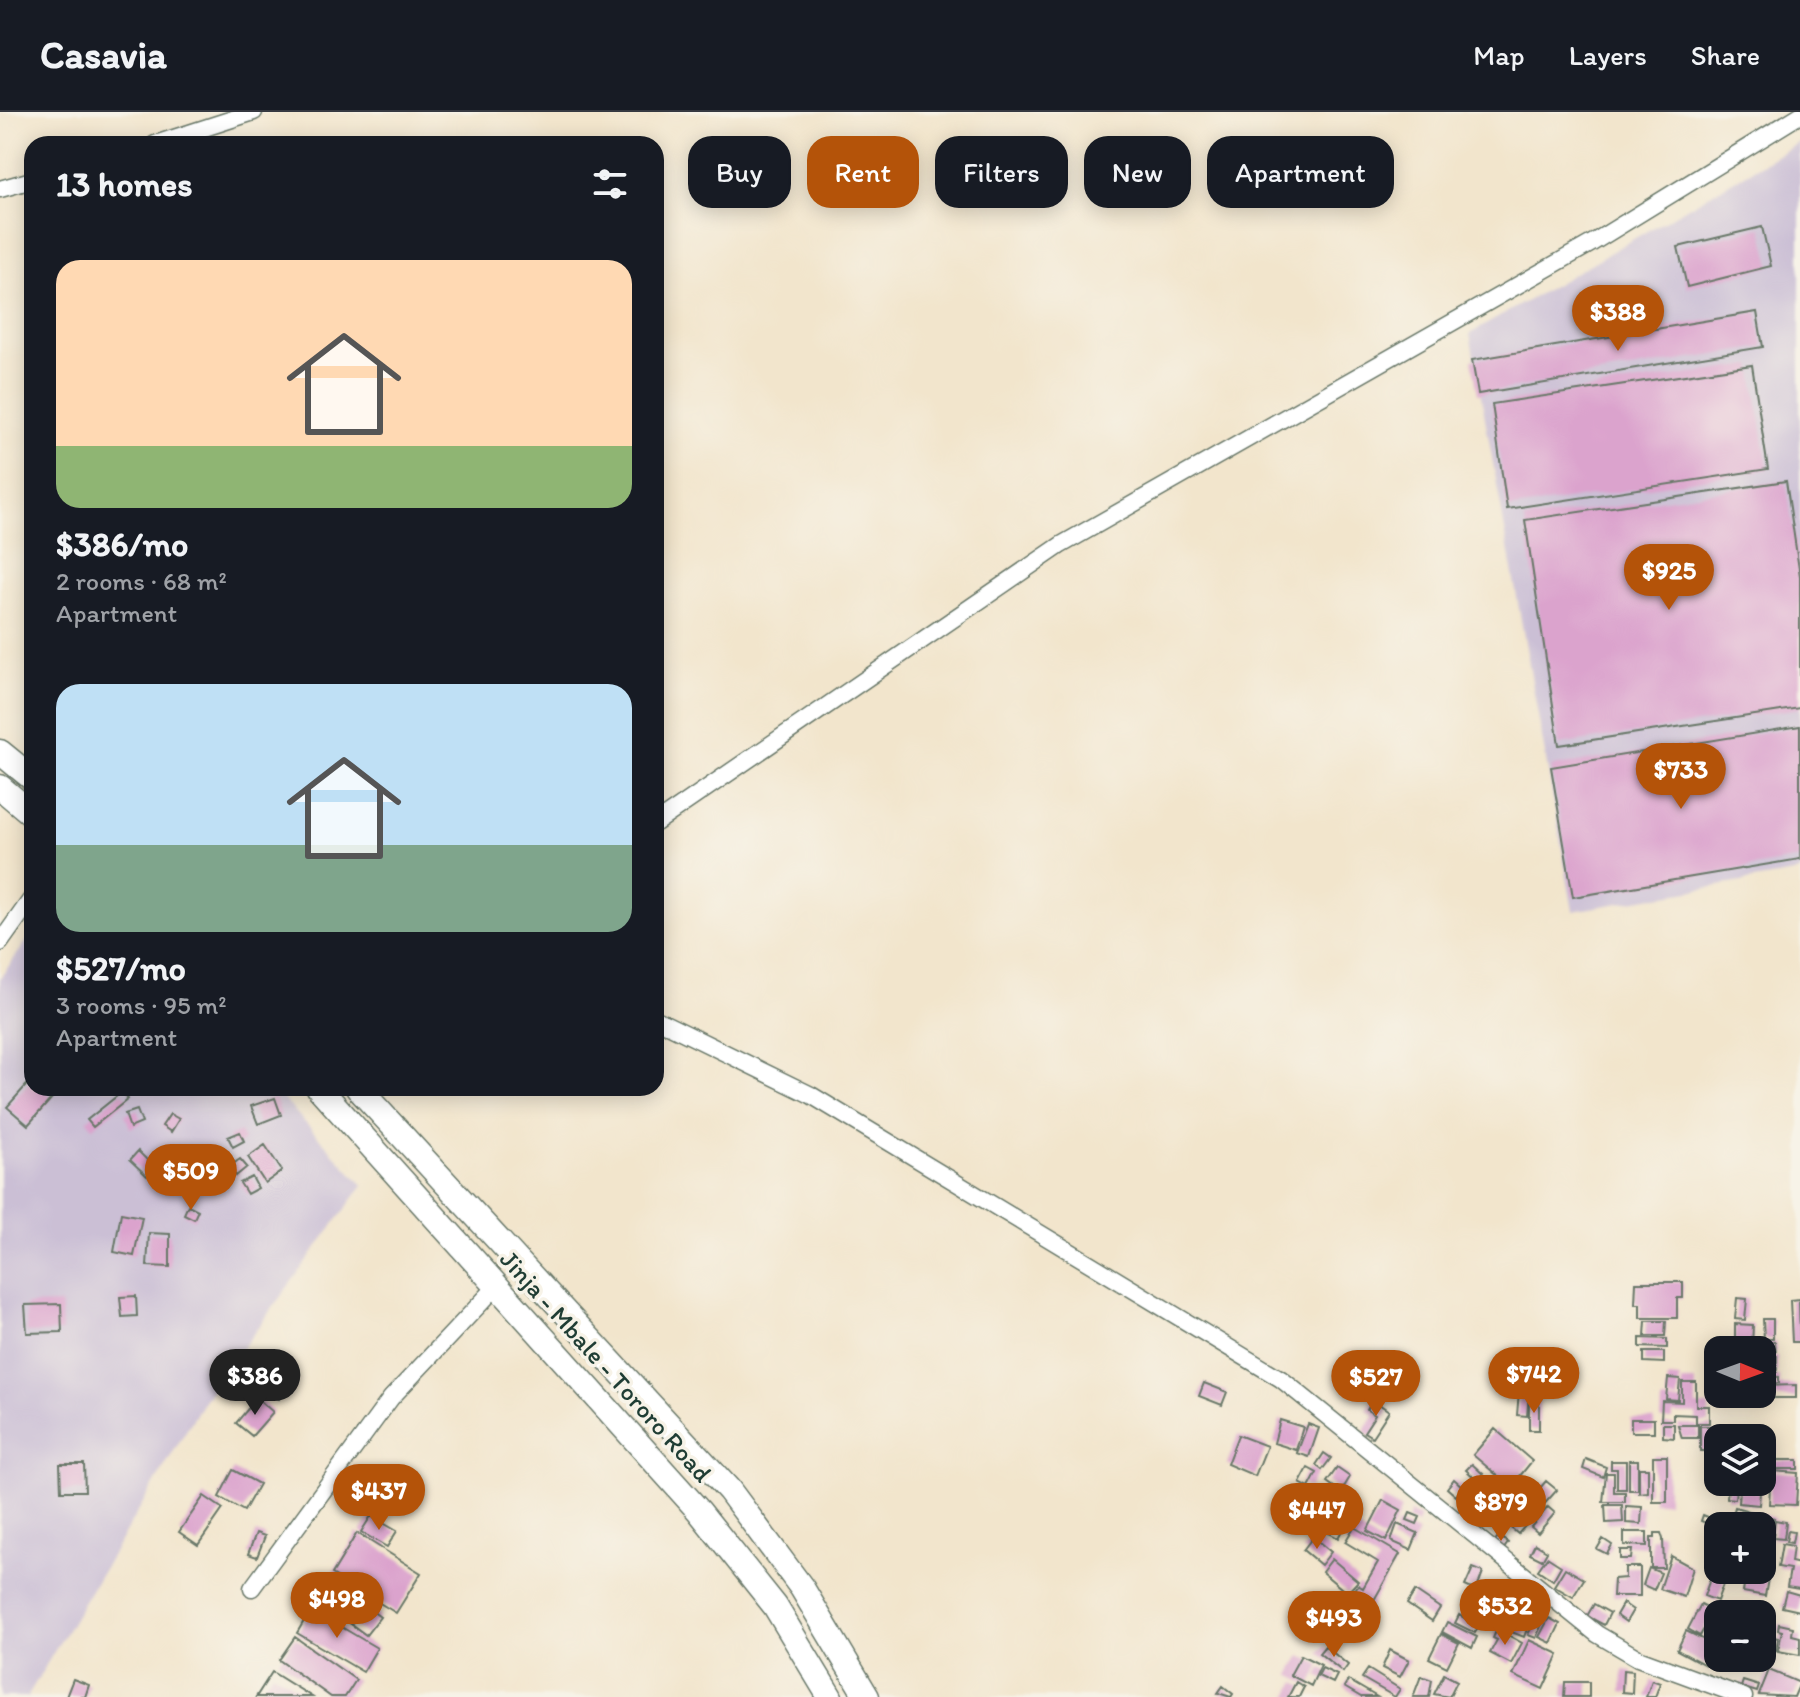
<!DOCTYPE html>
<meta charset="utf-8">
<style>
body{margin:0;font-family:Itim,sans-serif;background:#20242c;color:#f1f3f6;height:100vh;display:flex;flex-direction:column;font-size:30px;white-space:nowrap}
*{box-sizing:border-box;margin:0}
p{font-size:26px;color:#9ea1a6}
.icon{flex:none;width:44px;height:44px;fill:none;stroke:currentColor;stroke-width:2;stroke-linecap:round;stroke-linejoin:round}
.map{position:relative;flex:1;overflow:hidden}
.details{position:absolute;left:24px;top:24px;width:640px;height:960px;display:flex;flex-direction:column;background:#171b24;border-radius:24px;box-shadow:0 4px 20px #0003}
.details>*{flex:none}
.hud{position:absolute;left:688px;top:24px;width:760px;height:72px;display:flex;gap:16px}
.needle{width:52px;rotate:91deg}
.tools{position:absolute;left:1704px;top:1224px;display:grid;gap:16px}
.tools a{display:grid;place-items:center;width:72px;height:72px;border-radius:16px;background:#171b24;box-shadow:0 4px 20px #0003;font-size:40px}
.price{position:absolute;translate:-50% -68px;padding:0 18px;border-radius:28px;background:#b45309;color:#fff;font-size:26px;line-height:52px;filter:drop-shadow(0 2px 4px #0008)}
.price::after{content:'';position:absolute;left:50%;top:48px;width:24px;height:18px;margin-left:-12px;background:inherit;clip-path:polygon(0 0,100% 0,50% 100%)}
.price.on{background:#222;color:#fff}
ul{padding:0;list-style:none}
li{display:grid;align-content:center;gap:16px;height:424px;padding:0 32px}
li span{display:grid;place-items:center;height:248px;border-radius:24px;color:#555}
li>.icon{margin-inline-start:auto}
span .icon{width:144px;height:144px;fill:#fffc;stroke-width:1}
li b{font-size:34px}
h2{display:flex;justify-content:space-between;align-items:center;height:96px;padding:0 32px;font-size:34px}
.pill{padding:0 28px;border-radius:24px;background:#171b24;box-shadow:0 4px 20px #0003;font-size:28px;line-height:72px}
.pill.on{background:#b45309;color:#fff}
header{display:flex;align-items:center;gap:48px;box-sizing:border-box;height:112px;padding:0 40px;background:#171b24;border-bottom:2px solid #363941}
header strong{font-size:38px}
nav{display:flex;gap:44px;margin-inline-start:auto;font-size:28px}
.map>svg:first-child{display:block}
</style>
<header>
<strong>Casavia</strong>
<nav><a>Map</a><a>Layers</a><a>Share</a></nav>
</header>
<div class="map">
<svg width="1800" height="1585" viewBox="0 0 1800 1585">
<rect width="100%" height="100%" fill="#f7f3e8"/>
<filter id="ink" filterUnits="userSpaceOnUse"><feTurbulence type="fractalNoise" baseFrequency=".0125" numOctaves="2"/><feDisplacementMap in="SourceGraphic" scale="16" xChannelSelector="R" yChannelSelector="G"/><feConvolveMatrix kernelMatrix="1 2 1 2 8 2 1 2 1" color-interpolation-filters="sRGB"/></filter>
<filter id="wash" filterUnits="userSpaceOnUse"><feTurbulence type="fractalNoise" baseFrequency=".006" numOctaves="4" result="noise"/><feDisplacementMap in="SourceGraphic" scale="32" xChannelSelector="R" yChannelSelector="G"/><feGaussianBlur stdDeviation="1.8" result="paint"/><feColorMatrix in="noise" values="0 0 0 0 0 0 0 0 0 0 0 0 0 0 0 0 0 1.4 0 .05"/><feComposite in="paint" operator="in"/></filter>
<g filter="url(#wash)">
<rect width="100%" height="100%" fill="#f2e5cc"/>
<!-- industrial -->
<path fill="#cbbfd5" d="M1800,30V760L1573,799L1470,222Z
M32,822V976H273L363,1073L205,1287L27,1585H0V866Z"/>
<g id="blocks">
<!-- building -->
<path fill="#dba3cd" d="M1762,115L1771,154L1687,175L1678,135Z
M1757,200L1763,235L1478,282L1472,248Z
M1752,253L1768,357L1507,397L1492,292Z
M1786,369L1800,464V596L1559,633L1525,408Z
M1800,614V747L1573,785L1551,655Z
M32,967V976H42L52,986L28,1013L7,995Z
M122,980L128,987L93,1015L87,1008Z
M275,986L281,1003L258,1012L251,994Z
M137,998L142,1011L130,1016L125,1002Z
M170,1002L179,1007L171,1020L162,1014Z
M240,1020L244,1029L233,1035L228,1025Z
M265,1033L282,1059L265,1071L248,1045Z
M138,1039L155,1056L147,1064L130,1048Z
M240,1047L247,1055L236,1064L229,1055Z
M252,1065L258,1076L247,1082L240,1071Z
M188,1093L198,1098L194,1107L184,1102Z
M121,1101L142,1105L134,1144L114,1140Z
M149,1121L170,1122V1155L147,1154Z
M1636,1170H1683V1186H1677V1206H1640V1192H1635Z
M136,1184L137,1204L122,1205L120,1185Z
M1737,1186L1747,1187L1745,1208L1735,1207Z
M1799,1187L1800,1230H1792L1790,1188Z
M61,1192L62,1220L27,1221L25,1193Z
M1763,1207H1773V1227H1764Z
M1646,1209H1666L1665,1224H1645Z
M1735,1212L1753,1213L1752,1234L1735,1233Z
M1640,1226L1667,1227V1236L1640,1235Z
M1758,1230H1775L1776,1240H1762Z
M1644,1240H1664V1251L1644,1250Z
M1766,1244H1777V1260H1766Z
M275,1248L292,1255L279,1287L262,1280Z
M1762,1264L1779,1265V1271H1762Z
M1668,1266L1680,1267L1678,1288L1666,1287Z
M1682,1270H1696V1294H1709V1311H1696V1303L1673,1302V1308H1661L1662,1289L1682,1290Z
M1204,1271L1227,1280L1222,1293L1199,1284Z
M1796,1273V1286H1764V1274Z
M1519,1279L1529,1280L1527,1304L1517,1303Z
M1738,1282H1759V1290H1738Z
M257,1286L273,1300L252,1324L236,1311Z
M1373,1288L1389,1299L1372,1325L1364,1320L1375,1303L1367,1298Z
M1529,1288H1539V1318H1529Z
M1631,1307H1654V1320H1631Z
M1280,1308L1303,1315L1296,1338L1274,1331Z
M1308,1312L1319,1316L1309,1345L1297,1341Z
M1663,1312H1674V1326L1663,1325Z
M1678,1313H1698V1326H1682Z
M1700,1314H1712V1339H1700Z
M1495,1317L1532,1349L1511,1375L1473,1343Z
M1238,1323L1267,1334L1255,1364L1227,1352Z
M1772,1330H1777V1341H1768V1348H1798V1357H1762V1333Z
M1324,1341L1331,1346L1322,1358L1316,1353Z
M1653,1344H1667V1390H1653Z
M1586,1347L1606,1355L1603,1365L1583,1357Z
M1629,1348H1638V1378H1629Z
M1611,1349H1626V1377H1617V1357H1611Z
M60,1352H84L85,1379H61Z
M1472,1352L1483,1362L1478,1369L1466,1358Z
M1308,1356L1317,1361L1309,1376L1300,1371Z
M1337,1356L1350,1365L1341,1380L1327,1370Z
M1639,1356H1648V1380L1639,1381Z
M233,1358L259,1372L244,1399L219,1385Z
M1771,1359L1798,1361L1796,1393L1769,1392Z
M1762,1360H1769L1768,1374H1742V1370H1762Z
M1606,1361H1614V1380H1625V1390H1603Z
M1454,1367L1463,1375L1456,1384L1447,1376Z
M1473,1369L1495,1388L1483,1402L1478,1398L1474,1403L1463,1394L1467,1389L1461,1383Z
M1546,1369L1557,1378L1539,1398L1529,1389Z
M1728,1374L1736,1375L1735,1387L1727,1386Z
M1739,1378L1760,1380L1759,1393L1738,1391Z
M204,1384L223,1397L198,1433L179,1420Z
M1308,1387L1316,1391L1308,1408L1299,1404Z
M1383,1388L1401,1398L1386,1429L1367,1419Z
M1286,1389L1296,1392L1290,1410L1280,1406Z
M1520,1392L1534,1404L1518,1422L1504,1410Z
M1605,1393H1622L1623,1410L1606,1411Z
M1626,1394L1642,1395L1641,1412L1626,1411Z
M1548,1395L1555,1401L1538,1421L1531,1415Z
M1735,1395L1774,1406L1770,1421L1762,1419V1414L1731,1410Z
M1318,1396L1346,1411L1338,1426L1310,1412Z
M1410,1401L1420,1405L1417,1412L1407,1408Z
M1703,1403L1715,1408L1713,1414L1701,1409Z
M371,1404L397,1419L387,1435L361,1420Z
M1775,1408L1786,1410L1784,1427L1773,1426Z
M1397,1412L1418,1421L1411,1438L1391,1429Z
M1354,1415L1400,1442L1369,1497L1350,1486L1358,1473L1363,1476L1378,1450L1345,1430Z
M1788,1419L1794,1420L1792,1431L1786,1430Z
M1624,1420H1647V1434L1624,1433Z
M256,1421L265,1424L257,1445L248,1442Z
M357,1421L421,1461L396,1501L332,1462Z
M1655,1421H1661L1663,1427L1664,1456H1651V1426H1655Z
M1762,1421L1771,1424L1766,1442L1762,1441Z
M1499,1424L1508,1431L1503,1438L1494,1430Z
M1313,1425L1331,1440L1321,1453L1303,1438Z
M1603,1427L1612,1433L1607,1442L1597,1437Z
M1535,1432L1547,1439L1542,1448L1530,1442Z
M1782,1432L1793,1434L1791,1450L1800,1452V1477L1787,1475L1790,1457L1778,1455Z
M1620,1438H1632L1631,1447H1620Z
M1671,1444L1693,1456L1684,1485L1660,1477Z
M1547,1445L1561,1454L1553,1468L1538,1458Z
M1332,1447L1358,1469L1347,1481L1322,1460Z
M1625,1455H1640V1484H1613L1614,1467L1625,1466Z
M1473,1456L1483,1460L1476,1479L1465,1474Z
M1565,1456L1584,1467L1573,1485L1554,1474Z
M1649,1456L1661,1461L1654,1478L1643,1473Z
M1714,1456L1727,1461L1717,1489L1704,1484Z
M1747,1458L1769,1461L1765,1484L1743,1480Z
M332,1469L380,1505L366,1523L318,1488Z
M1415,1479L1440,1496L1432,1509L1407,1492Z
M1786,1479L1800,1483V1499L1782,1495Z
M1475,1482L1488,1489L1483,1499L1469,1492Z
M1507,1487L1533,1498L1527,1514L1501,1503Z
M1623,1491L1633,1498L1626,1510L1616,1503Z
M1594,1492L1610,1501L1604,1513L1587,1504Z
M1701,1492L1714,1499L1700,1524L1688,1517Z
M1719,1492L1733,1498L1731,1502L1717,1496Z
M1540,1494L1548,1498L1536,1526L1528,1523Z
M311,1497L377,1536L363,1560L297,1521Z
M1471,1502L1482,1508L1475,1521L1455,1511L1459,1503L1468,1508Z
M1718,1504V1529L1717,1531L1707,1526Z
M1549,1506L1560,1512L1551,1531L1539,1525Z
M1507,1509L1527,1517L1524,1525L1504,1517Z
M1447,1510L1477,1525L1472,1536L1442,1520Z
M1779,1512L1793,1515L1792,1523L1800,1525V1543L1778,1539L1782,1519L1778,1518Z
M1497,1517L1522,1531L1511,1552L1490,1541L1497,1528L1493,1526Z
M1686,1519L1715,1533L1705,1553L1677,1538Z
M1441,1522L1459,1531L1447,1555L1429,1546Z
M295,1525L356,1568L345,1585H331L279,1548Z
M1774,1525L1778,1526L1776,1538L1764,1536L1765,1528L1773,1529Z
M1529,1528L1559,1542L1543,1577L1513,1563Z
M1325,1534L1348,1553L1343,1560L1319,1541Z
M1390,1538L1409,1548L1400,1565L1382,1556Z
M1301,1543L1321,1553L1311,1574L1290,1563Z
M1322,1556L1337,1563L1333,1571L1318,1564Z
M1368,1557L1400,1577L1395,1585L1362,1566Z
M1623,1558L1633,1559L1632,1581L1622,1580Z
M1769,1558L1800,1571L1794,1585L1759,1583Z
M272,1560L312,1585H256Z
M1444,1562L1457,1569L1449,1585L1434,1582Z
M1421,1564L1432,1568L1429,1585H1413Z
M73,1567L89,1573L85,1585H66Z
M1348,1568L1377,1585H1361L1344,1575Z
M1652,1568L1660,1571L1655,1585H1646Z
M1743,1569L1759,1574L1757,1580L1741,1575Z
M1296,1570L1304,1575L1299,1585H1288Z
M1565,1570H1589V1585H1564Z
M1223,1574L1233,1582L1231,1585L1218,1581Z"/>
</g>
</g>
<g filter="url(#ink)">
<use href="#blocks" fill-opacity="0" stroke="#697869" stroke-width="2"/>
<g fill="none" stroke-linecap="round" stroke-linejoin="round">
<!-- minor casing -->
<g stroke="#697869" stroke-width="19">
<path id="minor" d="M155,32L254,0
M0,77L32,68
M656,711L1061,433L1592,131L1800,3
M0,831L32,786
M656,907L811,983L1281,1267L1597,1522L1638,1546L1744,1585
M252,1476L391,1286L496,1175"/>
</g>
<!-- highway casing -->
<g stroke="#697869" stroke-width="27">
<path id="highway" d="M0,640L32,666
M0,675L32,702
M319,976L699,1399L775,1494L830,1585
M358,976L729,1378L802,1476L867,1585"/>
</g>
<!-- minor -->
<use href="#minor" stroke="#fff" stroke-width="16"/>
<!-- highway -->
<use href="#highway" stroke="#fff" stroke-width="24"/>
</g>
</g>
<g text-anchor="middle" stroke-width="7" stroke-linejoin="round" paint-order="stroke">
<!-- street labels -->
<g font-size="26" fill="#1f3d34" stroke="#f7f3e8">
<text transform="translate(606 1254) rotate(48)" y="9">Jinja - Mbale - Tororo Road</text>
</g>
</g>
</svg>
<div class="tools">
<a><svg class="needle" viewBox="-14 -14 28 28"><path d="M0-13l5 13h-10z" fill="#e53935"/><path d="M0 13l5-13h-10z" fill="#9ea1a6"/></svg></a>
<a><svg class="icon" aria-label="layers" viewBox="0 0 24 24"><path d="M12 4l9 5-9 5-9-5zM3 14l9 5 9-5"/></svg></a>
<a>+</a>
<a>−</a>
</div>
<b class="price" style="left:1618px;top:241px">$388</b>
<b class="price" style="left:1669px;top:500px">$925</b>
<b class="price" style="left:1681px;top:699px">$733</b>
<b class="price" style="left:191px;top:1100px">$509</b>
<b class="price" style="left:1534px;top:1303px">$742</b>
<b class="price on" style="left:255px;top:1305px">$386</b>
<b class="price" style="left:1376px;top:1306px">$527</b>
<b class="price" style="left:379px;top:1420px">$437</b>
<b class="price" style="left:1501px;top:1431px">$879</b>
<b class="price" style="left:1317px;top:1439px">$447</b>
<b class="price" style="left:337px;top:1528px">$498</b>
<b class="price" style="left:1505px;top:1535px">$532</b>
<b class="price" style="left:1334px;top:1547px">$493</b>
<div class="hud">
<a class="pill">Buy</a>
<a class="pill on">Rent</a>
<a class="pill">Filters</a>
<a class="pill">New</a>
<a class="pill">Apartment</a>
</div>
<section class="details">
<h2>13 homes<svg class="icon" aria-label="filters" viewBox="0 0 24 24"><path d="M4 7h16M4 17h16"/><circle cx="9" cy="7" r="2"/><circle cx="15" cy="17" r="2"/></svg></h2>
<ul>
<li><span style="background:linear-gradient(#ffd9b3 75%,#8fb573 0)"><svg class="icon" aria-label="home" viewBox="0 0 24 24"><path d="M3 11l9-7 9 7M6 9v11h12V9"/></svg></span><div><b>$386/mo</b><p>2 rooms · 68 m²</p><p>Apartment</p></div></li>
<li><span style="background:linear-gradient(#bfe0f5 65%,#7fa58c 0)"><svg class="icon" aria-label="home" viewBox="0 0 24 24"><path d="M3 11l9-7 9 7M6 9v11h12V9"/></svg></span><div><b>$527/mo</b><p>3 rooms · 95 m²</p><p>Apartment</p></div></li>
</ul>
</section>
</div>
